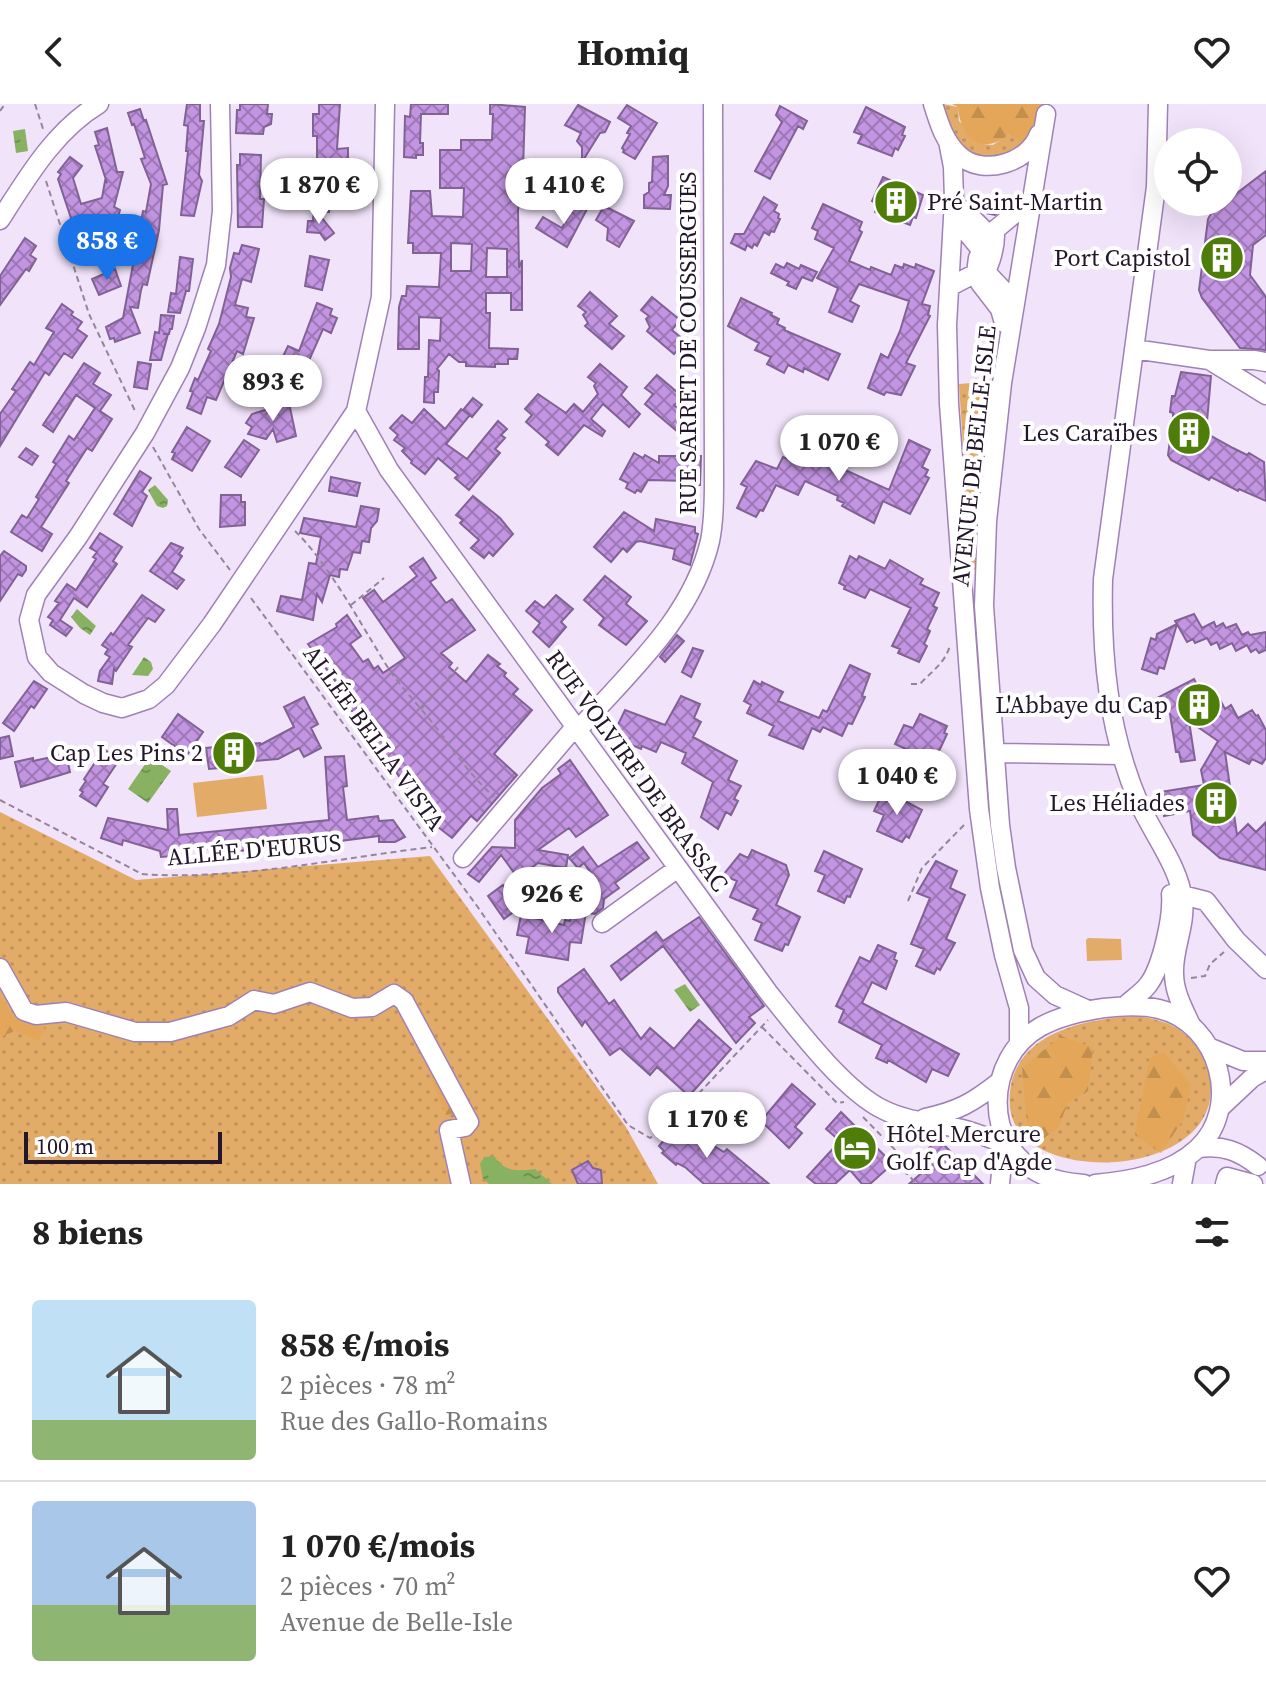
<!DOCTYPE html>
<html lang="fr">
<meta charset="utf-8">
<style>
body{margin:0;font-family:"Source Serif 4",serif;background:#f6f6f6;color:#222;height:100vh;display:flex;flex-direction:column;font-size:30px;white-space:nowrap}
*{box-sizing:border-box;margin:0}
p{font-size:26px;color:#767676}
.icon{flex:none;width:44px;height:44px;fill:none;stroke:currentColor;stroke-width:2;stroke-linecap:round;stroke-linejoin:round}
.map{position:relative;height:1080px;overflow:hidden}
.details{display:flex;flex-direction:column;background:#fff;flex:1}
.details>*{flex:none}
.fabs{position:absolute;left:1154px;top:24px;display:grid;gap:16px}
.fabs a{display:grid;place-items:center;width:88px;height:88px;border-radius:50%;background:#fff;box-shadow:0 8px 32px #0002;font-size:40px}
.scale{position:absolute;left:24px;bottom:20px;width:198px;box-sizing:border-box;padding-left:8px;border:4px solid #23162b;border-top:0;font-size:22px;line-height:28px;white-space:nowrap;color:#23162b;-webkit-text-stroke:6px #fff;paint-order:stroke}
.price{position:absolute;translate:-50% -68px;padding:0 18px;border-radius:28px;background:#fff;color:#222;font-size:26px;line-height:52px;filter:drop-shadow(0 2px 4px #0008)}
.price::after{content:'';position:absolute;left:50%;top:48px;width:24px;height:18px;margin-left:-12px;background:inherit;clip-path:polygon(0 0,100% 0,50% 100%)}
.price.on{background:#1a73e8;color:#fff}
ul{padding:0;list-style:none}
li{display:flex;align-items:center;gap:24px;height:200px;padding:0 32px}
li+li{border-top:2px solid #e0e0e0}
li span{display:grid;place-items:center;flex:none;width:224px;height:160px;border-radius:8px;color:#555}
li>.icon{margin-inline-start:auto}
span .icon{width:96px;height:96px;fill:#fffc;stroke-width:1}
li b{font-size:34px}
h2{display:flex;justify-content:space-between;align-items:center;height:96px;padding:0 32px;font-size:34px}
header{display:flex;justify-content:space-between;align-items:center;height:104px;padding:0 32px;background:#fff;font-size:36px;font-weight:700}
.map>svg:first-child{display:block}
</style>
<header><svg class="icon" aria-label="back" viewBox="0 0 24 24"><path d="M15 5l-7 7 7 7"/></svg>Homiq<svg class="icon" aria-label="heart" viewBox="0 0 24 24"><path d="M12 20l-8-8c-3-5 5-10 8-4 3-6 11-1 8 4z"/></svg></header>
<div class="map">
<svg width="1266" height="1080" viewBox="0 0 1266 1080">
<defs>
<pattern id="grass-dots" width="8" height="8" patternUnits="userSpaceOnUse" patternTransform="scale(2)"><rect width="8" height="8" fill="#e2ab68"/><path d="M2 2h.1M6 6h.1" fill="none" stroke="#c2925a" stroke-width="1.8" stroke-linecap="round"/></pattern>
<pattern id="forest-firs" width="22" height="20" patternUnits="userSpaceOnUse" patternTransform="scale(2)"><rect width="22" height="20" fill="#e4a75a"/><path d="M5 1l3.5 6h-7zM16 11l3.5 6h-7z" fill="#c38f4e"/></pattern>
<pattern id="water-ripples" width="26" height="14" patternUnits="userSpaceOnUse" patternTransform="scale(2)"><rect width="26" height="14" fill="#88b261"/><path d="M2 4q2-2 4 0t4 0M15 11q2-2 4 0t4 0" fill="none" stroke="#6f9050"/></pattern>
<pattern id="building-cross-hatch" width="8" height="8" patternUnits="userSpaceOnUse" patternTransform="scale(2)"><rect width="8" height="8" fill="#c294e1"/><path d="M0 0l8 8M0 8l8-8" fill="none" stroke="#9d78b7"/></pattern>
</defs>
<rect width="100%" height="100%" fill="#f1e3fa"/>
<!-- grass -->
<path fill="url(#grass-dots)" d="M943,0L958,3L959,17L983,40L993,41L1009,30L1032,29C995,72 950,53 943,0Z
M976,274L992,289V314L979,466L971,465L959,280L971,279Z
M0,708L136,776L430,752L626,1023L658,1080H0Z
M1136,912C1168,916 1187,925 1205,953C1212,965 1212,981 1210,995C1197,1076 1019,1080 1010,1004C1004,931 1080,915 1136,912Z"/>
<!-- forest -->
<path fill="url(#forest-firs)" d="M952,0H1042C1039,16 1035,27 1022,38L1009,30C983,53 960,34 958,3Z
M0,892L16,914L45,923L39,937L15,927L0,933Z
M1061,932L1093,943L1088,987L1068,999L1058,1024L1040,1037L1028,1029L1022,964Z
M1164,948L1191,981L1183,1016L1161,1049L1135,1031L1149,955Z
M440,969L455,1009L446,1011L430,972Z"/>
<!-- green -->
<path fill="#e2ab68" d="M263,671L267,705L197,713L193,679Z
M1088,834L1121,835L1122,856L1087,857L1086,836Z"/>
<!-- water -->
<path fill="url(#water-ripples)" d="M25,25L28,47L16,49L13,27Z
M155,381L168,396L167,402L163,404L157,402L148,386Z
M77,505L96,522L90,531L80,524L71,513Z
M144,553L151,558L153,565L148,572L132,571Z
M150,653L171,667L148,699L128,685Z
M546,776L581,782L578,801L551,796L546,800L538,789L544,785Z
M685,880L700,901L690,908L674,886Z
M494,1052C506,1069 517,1067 535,1065L552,1080H489L483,1074L480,1060L484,1053Z"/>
<!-- building -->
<path fill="url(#building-cross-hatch)" stroke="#806295" stroke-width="2" fill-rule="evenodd" d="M187,0H200V17H204L199,71L202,77L194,112L181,111L188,47H186L188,22L184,21Z
M240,0H268L267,10H272L271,20L264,23L263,30L236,29L237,6H240Z
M319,0H340L337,45L348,44V59H343V74L323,73L322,58H317V32H313V10H319Z
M411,0H448V10H421L420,39H423V51H416V54L404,53L405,12L410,13Z
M490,0L525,3L522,97H519L518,107L519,164L522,156V206H511V189H486V209H490L489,244L518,245L517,255H508V260H495V263L466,262V258H459L449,250L437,265L439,267L438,288H434V299L424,298L425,273H428L429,236L440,237L441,214L419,213V245H398L399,203L402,192H406L407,182L439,183L441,149H413V139H408L411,87H430L432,112L463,113L464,84H440V46H461V36H492L493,10H490ZM451,139L472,140L471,167H451ZM487,144L507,145V173H486Z
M578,1L610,18L605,28L600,29L582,58V43L577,37L581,29L565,21Z
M627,1L657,19L635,55L623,48L624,46L622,44L630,30L627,29L631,22L618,14Z
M780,2L807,17L803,25L798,22L770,75L755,67L782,18L776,11Z
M866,3L905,23L902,31L905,32L898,46L895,44L892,52L858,39L862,31L854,28Z
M140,5L144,17L146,16L167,80L163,81L159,126L147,181L143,180L141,186L138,204L130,203L140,229L115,238L114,234L110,235L106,223L123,214L143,107L146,108L151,80L141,55L145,54L134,20L132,21L128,9Z
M107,24L117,68H123L114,103L120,106L114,127L117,136L82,147L58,75L61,70L58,68L70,53L82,62L73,74L81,100L102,94L105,77L107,79L95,42L99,41L95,28Z
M240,50L261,51L260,95H264L262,123H238L237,61H240Z
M668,52V82L664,91H671L670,105L644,104V91L649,88V79L652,78L653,53Z
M595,57V84L552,82V69H556V67H571V63Z
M1266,67V131L1253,141L1250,171L1266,193V246L1240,244L1202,194L1199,186L1208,115L1212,108Z
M883,73L923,91L916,114L913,113L910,121L875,108L878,100L872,97Z
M764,93L777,101L774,107L779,110L778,114L780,115L774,128L771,127L769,131L764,128L757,142L754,140L752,144L747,141L745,146L731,139L735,130H744Z
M319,95H330L329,108H318Z
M988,96L1003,98L1002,105L995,111L986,109Z
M576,98L587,105L567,143L536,124L543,113L562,124Z
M823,100L862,118L859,126L862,128L849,157L870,166L871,163L891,171L895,161L903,164L904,160L915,164L916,160L934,167L922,200L930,202L928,211L930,212L906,259L915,262L901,291L886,288L884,291L868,284L881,250L888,254L900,227L909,197L859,180L850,197L859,202L852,218L829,208L838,184L817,174L834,144L815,135L818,127L812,124Z
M604,102L634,117L619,143L607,136L608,124L596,116Z
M314,104L334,129L325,136L320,129L307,128L308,117H313Z
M25,134L36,142L30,151L36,155L29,167L26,165L0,201V172Z
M242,141L259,145L251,178L242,175L235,201L248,204L246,213L254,214L243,250L237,247L216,296L207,293L201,310L187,304L193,288L190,287L195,274L198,276L211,247L208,245L219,220L231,173L230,164L234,149L239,150Z
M310,152L329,156L322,186L305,182Z
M180,153L193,155L189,187H186L180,209L168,208L171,189L176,190Z
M787,159L799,165L801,161L817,168L812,177L802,173L796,185L787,181L789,178L771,169L776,160L784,164Z
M115,165L121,182L99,191L92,175Z
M590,188L617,212L609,220L624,232L612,245L585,222L588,219L583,211L586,208L578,202Z
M652,193L680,216L672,226L685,237L674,250L647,227L650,223L646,215L649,212L641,206Z
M741,194L772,209L771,211L779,215L777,220L785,224L784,226L840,250L828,276L804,264L803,268L788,261L784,269L767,260L771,253L755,246L759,239L728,222Z
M317,199L332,205L330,211L337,214L331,229L323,225L299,279L275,269L288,242L299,247Z
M62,200L73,208L71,211L82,218L77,225L87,232L72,254L64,249L49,271L45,268L0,342V310L16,287L12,285L30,258L34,261L54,228L46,224Z
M161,211L174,212L172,225H170L169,230H163H168L161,256H150L155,228L159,229Z
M138,258L151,260L147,285L134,283Z
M84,259L100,269L93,280L111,291L100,307L112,315L92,347L87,344L66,377L69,379L41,423L52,430L42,447L11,428L22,411L27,414L39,395L36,393L56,360L53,358L69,332L74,336L95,304L76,291L53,328L43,321Z
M600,260L627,283L621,291L640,310L629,323L603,300L591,315L605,327L602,332L584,321L558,351L546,341L549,338L526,318L532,311L525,305L538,290L566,309L574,300L583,308L598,290L594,282L596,279L588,273Z
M1181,268L1211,272L1206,329L1233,344L1247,351L1249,349L1264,358L1266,397L1239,385L1238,387L1211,373L1209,376L1171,356L1168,351L1173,314V309L1170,308L1172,292H1175Z
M657,271L684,294L674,301L689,315L678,328L645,300L653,290L645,284Z
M473,294L482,301L472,313L463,306Z
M289,299L296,332L277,338L273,325L266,335L248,330L252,323L246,319L252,310Z
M424,305L445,325L461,305L470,311L446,340L467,355L498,317L507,325L501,331L505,334L495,345L500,349L469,386L455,374L458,371L438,354L425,370L411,359L412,357L402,347L405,344L394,336L398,331L390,324L402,311L412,319Z
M187,323L210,337L192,367L172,355L175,349L172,348Z
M244,336L259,346L241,373L225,363Z
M909,336L930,346L922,363L928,366L925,372L929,374L910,410L883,397L874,419L842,402L844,399L837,396L838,392L805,377L798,391L776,381L763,407L760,406L756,413L737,404L747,383L741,380L756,357L777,365L783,353L790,356L794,347L820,359L825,350L846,360L843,365L889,386Z
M26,344L38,352L32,361L19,353Z
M634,349L643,354L645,351L659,359V352H701L700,381H689L690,377L648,376L641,388L637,386L635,389L626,384L628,379L620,375Z
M140,367L151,374L142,388L147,392L132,422L114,410Z
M331,373L360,379L357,392L329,387Z
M221,391H241V398H245V421L220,423Z
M473,392L500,414L513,430L493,452L489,448L484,454L471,444L479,436L460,419L463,416L456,411Z
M361,402L379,405L377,417L371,424L369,438L362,437L360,449L353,448L347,466L340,465L339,473L330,471L322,498L317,490L313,516L277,507L281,492L302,496L309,459L316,460L321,433L300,429L304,414L356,423Z
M624,408L654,427L656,415L695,423V429L698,430L690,461L673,455L675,445L640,437L636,438L627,448L623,444L611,458L594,443Z
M100,429L122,443L113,457L117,460L87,503L74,494L60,516L72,524L66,532L50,521L53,516L48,513L59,499L55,497L67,480L76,486L96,455L93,453L97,448L90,444Z
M171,439L183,444L179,450L182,452L172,468L184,476L177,485L150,467Z
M4,447L26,462V466L22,472L18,470L0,497V452Z
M850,452L857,456L859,452L885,465L890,456L923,475L920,480L939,489L933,502L937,504L927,525L930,527L924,540L927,542L919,558L898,549L900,545L892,542L911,504L870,485L865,494L844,485L845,482L839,479Z
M423,454L436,474L430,478L440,491L446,499L452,495L475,526L441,549L452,559L449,563L466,578L488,551L500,560L497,562L506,569L504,572L518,585L513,590L532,606L494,650L517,671L477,717L471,712L452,734L429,716L396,668L400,665L366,637L370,632L350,614L354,610L344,597L341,585L308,540L337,523L336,520L347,511L361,532L350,540L363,558L368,555L374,565L378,562L383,569L405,554L363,494L374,486L383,498L417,472L410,463Z
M605,472L631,493L626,500L647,517L626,541L599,521L604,514L584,496Z
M142,491L164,506L155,518L148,514L128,541L132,543L116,567L114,565L112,580L98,577L100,567L110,553L105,550L108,545L102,541L111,529L113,531Z
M556,491L573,505L561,518L566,523L549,543L533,528L540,519L526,507L535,497L544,504Z
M1194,510L1202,524L1214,518L1216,523L1223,519L1226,524L1236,520L1242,531L1248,528L1250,531L1266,528V546L1259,549L1256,545L1251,548L1247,541L1236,547L1232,539L1220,545L1217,538L1211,541L1207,534L1195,539L1193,535L1187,538L1177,520L1164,565L1159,563L1157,570L1142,565L1151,534L1156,536L1157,530L1177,520L1175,517Z
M677,531L684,537L665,558L660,553Z
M693,544L703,547L691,573L682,568Z
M850,561L870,570L862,592L865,593L852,620L848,619L842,632L823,623L820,628L812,624L803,645L769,631L774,622L747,609L751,601L744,597L754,577L761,581L762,578L783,588L778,597L819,614L823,606L827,608Z
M1194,575L1200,587L1207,584L1213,595L1218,592L1225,605L1231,601L1238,614L1252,606L1256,612L1258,611L1266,626V654L1262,660L1252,655L1249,660L1225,648L1237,731L1248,720L1256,728L1266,718V766L1220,754L1193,731L1190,707L1164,712L1160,688L1204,681L1201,666L1218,637L1189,617L1195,656L1181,658L1179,648H1176L1170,610L1151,597Z
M34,577L47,585L34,604L31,602L14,627L3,619Z
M681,592L700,600L694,614L701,618L693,633L737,657L728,676L741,682L734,695L738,697L731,711L726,708L718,725L701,713L713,678L682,659L686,649L661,638L656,648L642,642L641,645L627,639L628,635L614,629L625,606L665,621Z
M304,593L318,620L311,624L321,644L304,653L299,644L278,655L231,659L232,663L209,665L206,644L260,639V641L294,623L284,603Z
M178,610L203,628L187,651L162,633Z
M920,610L947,622L944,629L947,630L934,658L895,640L904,621L913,624Z
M9,632L13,652L0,655V634Z
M104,645L119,656L103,680L108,683L96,702L80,692L83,688L80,686L86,677L84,675Z
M66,650L70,668L21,683L15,658L33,654V657Z
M344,652L347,682L343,683L347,716L378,712L379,717L393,716L405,733L395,738H379V732L309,741V737L298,738L248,743L249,746L227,748V743L183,747L184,751L161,753L160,747L123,736L122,741L101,734L108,714L168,726L167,705H177L179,731L329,716L325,653Z
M570,656L608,711L576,733L569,724L538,746L568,751L566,764L538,759L518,774L501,751L479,778L468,770L492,743L515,744V716L542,684L561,670L558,665Z
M884,686L922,706L909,734L906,732L902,738L877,727L884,711L874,707Z
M637,738L649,754L615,779L619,784L604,795L603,804L595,810L589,809L593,784L598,780L584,759L578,764L569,754L583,743L598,763Z
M752,746L786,761L789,771L776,801L800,813L788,841L785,840L782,847L755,836L762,819L753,815L758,805L730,793L737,777L723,771L740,750L748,754Z
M824,747L862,765L850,793L847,792L844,799L818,787L825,771L815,767Z
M936,757L957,767L950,784L965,791L946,835L955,839L940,866L937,864L934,870L916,862L924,845L911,840L930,794L917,789Z
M503,781L520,803L504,815L488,792Z
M571,806L586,808L581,839L570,838L568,856L526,849L529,833L517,831L521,811L564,821L565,816L570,817Z
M699,813L764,902L749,913L755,919L736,939L663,842L621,876L611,862L656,828L663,837Z
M878,841L896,849L894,855L897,857L886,885L872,878L862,899L959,950L948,972L932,965L926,978L888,956L887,959L876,954L882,941L839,918L844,906L836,902L860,853L870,858Z
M584,865L609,900L614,896L641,935L650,924L674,945L699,916L731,945L689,992L657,963L650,971L620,944L610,951L585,917L582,922L558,888V884Z
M792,980L815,1000L795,1023L802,1029L789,1044L761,1017Z
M841,1008L890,1057L885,1061L888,1064L870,1080H862L850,1066L835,1080H816L807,1073L840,1037L826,1025Z
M680,1018L712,1044L714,1042L724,1048L727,1045L769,1080H704L685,1063L677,1059L676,1061L662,1049L664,1047L659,1042Z
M938,1035L983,1080H909L925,1066L916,1057Z
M588,1057L593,1064L601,1066L602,1080H578L572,1066Z"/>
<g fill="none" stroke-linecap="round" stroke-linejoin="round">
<!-- minor casing -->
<g stroke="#a081b6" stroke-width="21">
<path id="minor" d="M220,0L222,107L216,161L196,224L180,264L145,329L78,433L36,491L29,516L37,553L51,569L84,590L103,599L122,604L149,595L166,581L212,520L356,307L381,193L385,0
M933,0C939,19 944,37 959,51C982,73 1029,59 1039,30
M1158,0L1156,83L1103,475C1101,551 1108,626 1138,697C1152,729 1179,762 1183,796C1186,821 1173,845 1174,869C1174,888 1183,904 1191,921
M1046,10L1002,279L987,417L984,502L1000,721L1006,764L1023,846L1036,874L1055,891L1088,906
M948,37L953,63L954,96L947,221L949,300L979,705L990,784L1004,851L1019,904V940
M964,106L968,110L964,125L982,147
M0,116C27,74 55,26 99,0
M986,168L1004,187L1003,209
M949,183L976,169L978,154L989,131L968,110
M1004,219L1000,205L980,179C990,162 996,146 995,126L1031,96
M1134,245L1209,256H1254L1266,258
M1211,257L1266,291
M356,307L389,366L768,888C796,923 844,987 884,1006C908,1018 936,1019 962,1025C978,1029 993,1036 1009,1041
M578,626C628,569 692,514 710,437C714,417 714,397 714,376L713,0
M995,649L1121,651
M463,754L575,623
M1182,791L1206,797L1236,836L1266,865
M602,819L678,764
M0,864L24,907L36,911L66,908L135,928H170L229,912L254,896L274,900L310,888L352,904L372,903L394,890L404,897L469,1018L465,1023L449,1026L461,1080
M1125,902C1132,895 1142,889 1148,881C1162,863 1173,812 1171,790
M1211,944L1243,957H1266
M1220,1004L1252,974L1266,966
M925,1014C958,1007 972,999 999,978
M1199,1044C1223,1041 1239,1047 1258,1062
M1000,1080L1001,1069L1011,1043
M1084,1080C1070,1079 1056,1077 1043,1071C981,1043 985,954 1040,923C1060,912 1083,907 1104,904C1122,902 1142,901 1159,905C1219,919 1243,1003 1197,1045C1170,1070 1129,1077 1095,1080
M1182,1080L1187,1053
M1225,1080L1227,1073L1253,1080"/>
</g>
<!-- path -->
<path stroke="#93869c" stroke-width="2" stroke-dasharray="6 4" stroke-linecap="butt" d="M35,0L44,28
M0,7L5,0
M46,77L89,210L136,309
M153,343L199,425L230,466
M295,427C327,458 358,515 382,554C397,580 417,599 435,622C454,647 470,671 494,693
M251,494L477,802L628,1021L650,1034L669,1021L768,916
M351,501L384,474
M911,580H920C932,567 946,558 950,541
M421,605L460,561
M0,696L142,770C234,777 339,754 432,743
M908,797L922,764L964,721
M1191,874L1205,872L1210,860L1224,848
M762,923L837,999L844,998
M863,1013L905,1056V1068L917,1080"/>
<!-- minor -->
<use href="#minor" stroke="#fff" stroke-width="18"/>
</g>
<!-- icons -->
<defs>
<g id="building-disc" transform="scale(2.3)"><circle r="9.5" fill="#4e7e09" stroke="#fff"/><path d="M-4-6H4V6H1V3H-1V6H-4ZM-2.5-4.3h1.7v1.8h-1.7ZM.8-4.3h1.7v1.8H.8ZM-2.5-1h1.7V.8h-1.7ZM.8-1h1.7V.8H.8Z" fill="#fff"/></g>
<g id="hotel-disc" transform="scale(2.3)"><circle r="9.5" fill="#4e7e09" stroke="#fff"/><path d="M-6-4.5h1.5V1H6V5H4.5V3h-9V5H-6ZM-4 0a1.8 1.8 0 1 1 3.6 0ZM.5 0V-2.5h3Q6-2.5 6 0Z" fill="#fff"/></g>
</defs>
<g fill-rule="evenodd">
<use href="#building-disc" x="896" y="98"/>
<use href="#building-disc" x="1222" y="154"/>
<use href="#building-disc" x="1189" y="329"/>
<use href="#building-disc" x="1199" y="601"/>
<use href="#building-disc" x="234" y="649"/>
<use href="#building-disc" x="1216" y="699"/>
<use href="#hotel-disc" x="855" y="1044"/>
</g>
<g text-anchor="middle" stroke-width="8" stroke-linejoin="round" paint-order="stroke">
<!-- poi labels -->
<g font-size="24" fill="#23162b" stroke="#fff" text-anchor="end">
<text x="927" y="106" text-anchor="start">Pré Saint-Martin</text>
<text x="1191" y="162">Port Capistol</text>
<text x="1158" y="337">Les Caraïbes</text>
<text x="1168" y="609">L'Abbaye du Cap</text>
<text x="203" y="657">Cap Les Pins 2</text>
<text x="1185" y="707">Les Héliades</text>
<text x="886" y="1038" text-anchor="start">Hôtel Mercure<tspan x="886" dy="28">Golf Cap d'Agde</tspan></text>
</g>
<!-- street labels -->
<g font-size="24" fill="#23162b" stroke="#fff">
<text transform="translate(688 239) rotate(-90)" y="8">RUE SARRET DE COUSSERGUES</text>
<text transform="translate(974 352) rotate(-84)" y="8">AVENUE DE BELLE-ISLE</text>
<text transform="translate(374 634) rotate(54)" y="8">ALLÉE BELLA VISTA</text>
<text transform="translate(637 667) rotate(54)" y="8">RUE VOLVIRE DE BRASSAC</text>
<text transform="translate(254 746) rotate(-5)" y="8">ALLÉE D'EURUS</text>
</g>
</g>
</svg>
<div class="fabs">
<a><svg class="icon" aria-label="locate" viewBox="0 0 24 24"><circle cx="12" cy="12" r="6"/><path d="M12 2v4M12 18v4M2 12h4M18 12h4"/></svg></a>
</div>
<div class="scale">100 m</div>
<b class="price" style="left:319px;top:122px">1 870 €</b>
<b class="price" style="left:564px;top:122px">1 410 €</b>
<b class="price on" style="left:107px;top:178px">858 €</b>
<b class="price" style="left:273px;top:319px">893 €</b>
<b class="price" style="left:839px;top:379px">1 070 €</b>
<b class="price" style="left:897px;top:713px">1 040 €</b>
<b class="price" style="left:552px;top:831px">926 €</b>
<b class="price" style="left:707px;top:1056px">1 170 €</b>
</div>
<section class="details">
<h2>8 biens<svg class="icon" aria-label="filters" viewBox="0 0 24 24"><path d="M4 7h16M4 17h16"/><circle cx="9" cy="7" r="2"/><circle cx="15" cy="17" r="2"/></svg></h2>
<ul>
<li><span style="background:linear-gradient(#bfe0f5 75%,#8fb573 0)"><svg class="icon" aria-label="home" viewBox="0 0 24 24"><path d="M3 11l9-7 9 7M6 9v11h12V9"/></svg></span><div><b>858 €/mois</b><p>2 pièces · 78 m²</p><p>Rue des Gallo-Romains</p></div><svg class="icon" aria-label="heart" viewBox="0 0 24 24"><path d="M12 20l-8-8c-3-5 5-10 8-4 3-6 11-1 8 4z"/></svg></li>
<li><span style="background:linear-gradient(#a9c7e8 65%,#8fb573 0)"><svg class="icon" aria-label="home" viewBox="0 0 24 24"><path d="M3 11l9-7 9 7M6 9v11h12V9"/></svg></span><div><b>1 070 €/mois</b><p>2 pièces · 70 m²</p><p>Avenue de Belle-Isle</p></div><svg class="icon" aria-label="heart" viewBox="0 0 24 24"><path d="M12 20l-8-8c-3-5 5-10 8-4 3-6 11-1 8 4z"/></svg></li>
</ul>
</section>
